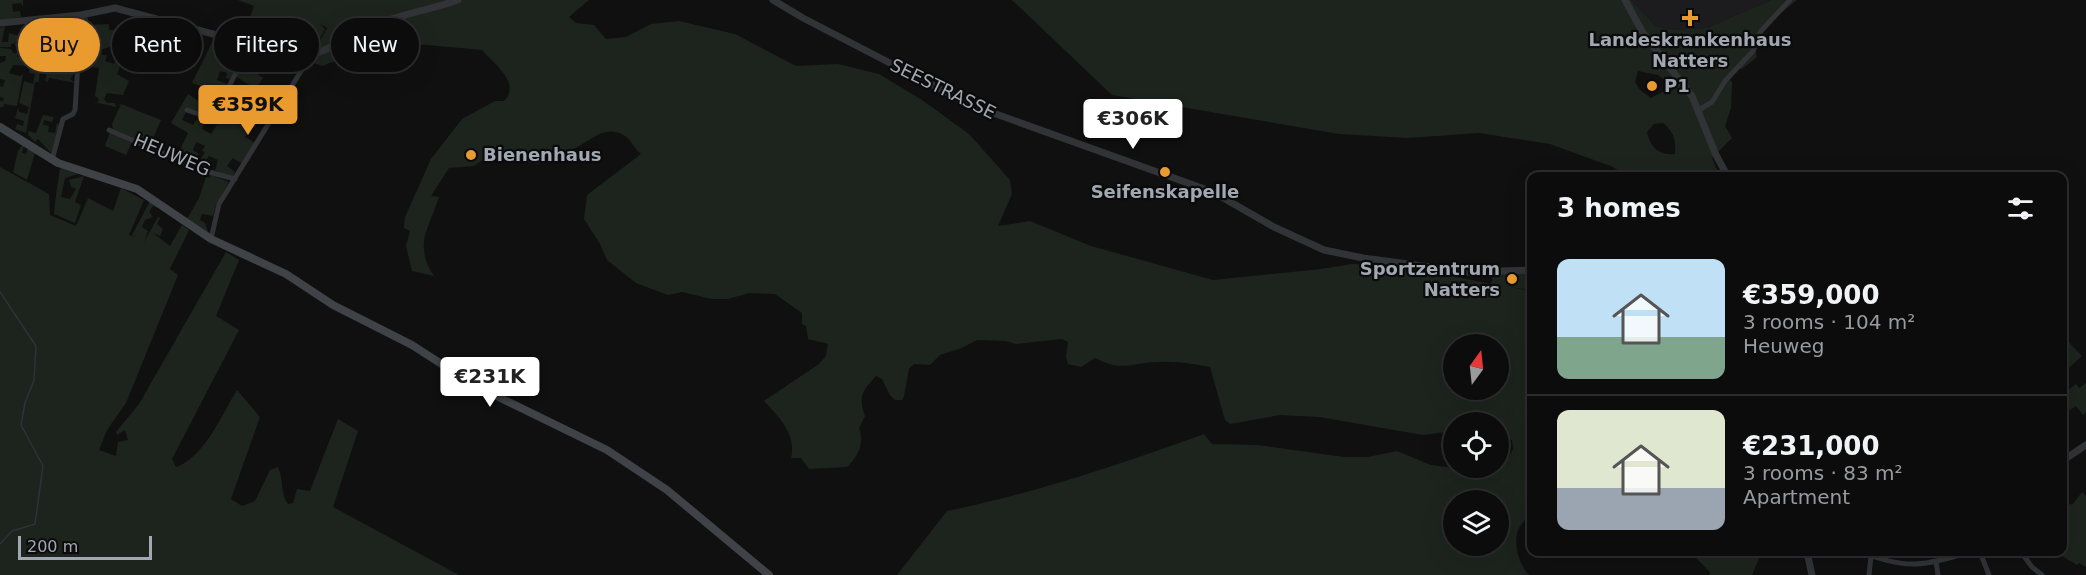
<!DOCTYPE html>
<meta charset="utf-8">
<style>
body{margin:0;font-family:"DejaVu Sans",sans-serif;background:#1a1a1b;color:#f1f3f6;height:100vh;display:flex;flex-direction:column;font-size:22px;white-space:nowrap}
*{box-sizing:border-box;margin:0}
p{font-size:20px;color:#9a9b9d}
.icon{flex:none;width:33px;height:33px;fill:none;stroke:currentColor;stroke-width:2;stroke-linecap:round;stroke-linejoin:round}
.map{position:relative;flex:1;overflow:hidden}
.side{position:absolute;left:1527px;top:172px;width:540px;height:384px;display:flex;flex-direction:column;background:#0c0c0d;border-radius:12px;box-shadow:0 6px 24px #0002,0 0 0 2px #2c2c2e}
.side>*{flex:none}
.banner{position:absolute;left:18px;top:18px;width:570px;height:54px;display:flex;gap:12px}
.needle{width:39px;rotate:15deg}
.controls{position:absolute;left:1443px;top:334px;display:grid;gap:12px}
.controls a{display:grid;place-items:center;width:66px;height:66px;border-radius:50%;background:#0c0c0d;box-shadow:0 6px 24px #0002,0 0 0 2px #2c2c2e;font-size:30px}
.scale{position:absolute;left:18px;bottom:15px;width:134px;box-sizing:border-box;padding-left:6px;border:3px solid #a2a8b2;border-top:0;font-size:16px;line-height:21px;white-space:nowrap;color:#a2a8b2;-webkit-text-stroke:4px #0b0b0c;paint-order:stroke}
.price{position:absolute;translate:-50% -51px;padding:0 14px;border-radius:6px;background:#fff;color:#222;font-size:20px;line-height:39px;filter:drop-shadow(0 2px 3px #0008)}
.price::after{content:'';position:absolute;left:50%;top:36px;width:18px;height:14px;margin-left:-9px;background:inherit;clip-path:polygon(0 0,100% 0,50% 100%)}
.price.active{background:#e99b30;color:#111}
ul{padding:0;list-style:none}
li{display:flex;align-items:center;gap:18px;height:150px;padding:0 30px}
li+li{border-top:2px solid #2c2c2e}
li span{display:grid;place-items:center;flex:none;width:168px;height:120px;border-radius:12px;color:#555}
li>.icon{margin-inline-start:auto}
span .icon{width:72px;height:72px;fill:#fffc;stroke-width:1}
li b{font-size:26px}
h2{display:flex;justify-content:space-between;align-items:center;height:72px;padding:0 30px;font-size:26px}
.tag{padding:0 21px;border-radius:27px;background:#0c0c0d;box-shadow:0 6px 24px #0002,0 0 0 2px #2c2c2e;font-size:21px;line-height:54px}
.tag.active{background:#e99b30;color:#111}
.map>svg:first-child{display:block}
</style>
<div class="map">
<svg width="2086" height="575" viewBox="0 0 2086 575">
<rect width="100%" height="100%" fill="#101011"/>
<!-- built -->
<path fill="#1c1c1e" d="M1631,0H1771L1707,28L1675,30L1656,26Z"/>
<!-- green -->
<path fill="#1d241d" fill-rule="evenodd" d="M0,0H23V7L21,3L12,4L13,12L20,11L21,17L12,18V21L0,20Z
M238,0H589L569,17L576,23L594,25L606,39L626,37L651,24L679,21L735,34L796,66L838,64L879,74L922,100L969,134L1010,180L1012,194L998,226L1030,221L1091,246L1213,280L1321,269L1352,264L1404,266L1491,284L1493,274L1531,272V290L1509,287L1531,291V512C1528,517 1523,522 1519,528C1512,541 1519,565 1529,575H897L947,511C1033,494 1121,464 1204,434L1212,444L1258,445L1344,457H1368L1397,451L1431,465L1454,468H1498L1499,457L1507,460L1513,449L1512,440L1499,436L1498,423H1454L1453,431L1423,435L1319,417L1280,415L1230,424L1225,420L1210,367C1193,364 1175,361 1158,362C1130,363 1122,372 1095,358L1081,367L1068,364L1066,356L1068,342L1062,339L1016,344L1006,341L977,340L962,348L940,355L930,365L914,364L909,369L904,396L902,400H895L890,395L882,379L876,376C862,391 858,397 865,416L859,428C865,442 858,457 847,467L809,469L801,458H791C797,435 779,417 764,401L819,364L826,356L828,344L808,339L806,326L802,324V313L775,294L749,293L728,299H712L682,292L668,295L636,283L607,260L600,244L584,219L587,195L641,154C635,149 631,140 625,136C606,124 593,139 577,147C564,154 550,154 538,164L493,156L484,159L474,166L449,168L431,196L439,197C429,229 413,244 434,276L412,271L406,246L410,231L404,228L405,217L431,159L462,119L495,101H504C522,83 493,63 482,50L394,42L370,47L322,66L308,61L327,28L320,24L325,29L317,44L312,42L303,53L279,50L278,43L274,42L273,46H270L278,26L274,25L275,22L267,20L261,30L271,33L268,45L242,40L254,6ZM1454,345H1498V390H1454ZM1454,501H1498V546H1454Z
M1012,0H1631L1656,26L1675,30L1707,28L1771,0H1797C1781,15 1747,29 1757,57L1742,69L1737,68L1727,77L1732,82L1731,108L1725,126L1732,138L1712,158L1720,177H1628L1613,167L1550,144L1479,133L1408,138L1339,134L1112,95ZM1638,71L1658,75L1666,81V90L1651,98L1640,90L1635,82ZM1663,123C1674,132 1676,140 1675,154C1659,156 1650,147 1647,132L1654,124Z
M82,18H88V25L109,24V30H116L115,45L101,50L102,55H107L105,61L114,64L119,55L128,58L127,60L123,59L117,74L129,81L123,95L107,93L104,99L107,103H115L116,107L94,102H98L99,99L95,96L99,68L79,65L80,57H86L87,51L81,50Z
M54,21L56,25H61L62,31L78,28V37H65V40L58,41V51L76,49L78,43L77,64L63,65L62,71L70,73L71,70H77L70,79L74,82L77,78L76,83L49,78L48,82L45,81L48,68L40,67L39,82H35L26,133L15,129L17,124L23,126L24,121L15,118L18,108L19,112L27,114L29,107L19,103L24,81L33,84L35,74L29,73L30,66L13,65L9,73L20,76L23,74L17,106L4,104L3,107H0V101H3L4,98L0,97V86L3,87L5,80L0,79V63L5,61L6,56H0V48L11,49L13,53H18L17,57L24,58V45L15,46V43L11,44V47H0V28L5,26L2,42H8L9,33L20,36L33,30L34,57H29L28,62L36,63L37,67L38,42L51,43L46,39L47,34H50V22Z
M214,38L225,41L224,44L219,43L216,51L225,54L229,41L247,46L238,59L229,56L226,65L233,67L232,70H234L230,79L226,78L227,73L220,71L217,80L227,84L221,93L192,83Z
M250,46L259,48L261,52L262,49L274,53L272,56H264L254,72L263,78L256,89L235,76Z
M208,91L213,94L212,101L207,99L204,104L214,109L210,116L188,108L182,120L193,125L196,120L204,124L202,129L211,134L218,123L213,120L224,98L235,104L231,110L239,115L247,100L264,110L245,137L255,143L243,161L241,163L233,158L227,166L235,172L233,177L215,171L218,160L209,156L205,162L209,164L208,167L206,166L204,169L197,165L205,152L202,151L205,146L196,142L193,150L199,154L193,163L177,156L188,133L171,123L188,94L200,102Z
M121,104L161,120L150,145L113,129L112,124Z
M43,115L54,117L52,122L44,120L43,125L49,126L48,132L55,133L57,123L60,124L52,154L38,139L35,142L28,135V131L36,133Z
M110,132L133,140L126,155L105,146Z
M23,144L24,146L22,153L26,154L28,148L35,153L27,180L13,172L18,151Z
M0,167L49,194L50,215L76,226L88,198L113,211L121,188L144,200L129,235L136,237L132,235L151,199L160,208L153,206L149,212L153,217L145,220L142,227L148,231L144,242L158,217L160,218L157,224L163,229L160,236L153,233L170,246L182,225L189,230L170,269L178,275L126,403L107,430L99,450L116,456L118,442L128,440L125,430L117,435L116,432L139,404L226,252L239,260L216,316L239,330L172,459L176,467C204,458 222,414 237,390L260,417L231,499L242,506L255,501L270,470L278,467C284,480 280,494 288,504L293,503L297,489L310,491L338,419L358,431L333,507L459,575H0Z
M60,168L78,174L65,178L61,197L70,199L76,189L71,187L69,180L84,176L75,202L81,205L75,223L54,214C55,198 58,183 60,168Z
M211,175L229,182L216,205L213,216L202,214L200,220L205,223L209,234L187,219L199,198L206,177L210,178Z
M2064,337L2082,356L2063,373L2062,338Z
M2086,383V413L2083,415L2076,406L2063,415V394L2076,384L2079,388Z
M2082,492L2086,496V567L2079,563L2077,565L2055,552H2062L2063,505L2073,504Z
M1690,552H1759L1760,556L1752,575H1709L1710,572Z"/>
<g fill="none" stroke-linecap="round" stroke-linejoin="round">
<!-- stream -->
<path stroke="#2a3439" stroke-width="1.5" d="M0,292L36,346L34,380L25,403L21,425L43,466L35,524L12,531L0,544"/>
<!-- minor -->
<path stroke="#313336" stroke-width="5" d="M187,110L213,119L250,44
M1699,110L1712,102L1725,81L1753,51L1761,31L1790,0
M109,130L205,171L235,179
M52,160L63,119L73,114L75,110L81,15
M211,239L219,204L306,63L308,56
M1860,552C1909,570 1922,566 1970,552
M1980,552L1989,575
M2021,552L2032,567L2042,575
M1936,562L1938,575
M1869,575L1871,556"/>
<!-- tertiary -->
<path stroke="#313336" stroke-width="7" d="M773,0L803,18L971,105L1213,192L1274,227L1324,250L1363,258L1468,272L1532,270
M1625,0L1643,33L1692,96L1716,155L1728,177
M0,23L81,15L115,8L296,56C323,57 345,37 369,27C398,15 429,10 458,0
M2062,461L2086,445
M1807,552L1812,575"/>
<!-- secondary -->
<path stroke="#3f4246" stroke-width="8" d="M0,127L58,163L137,189L211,239L286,274L333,305L412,345L474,385L607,450L667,490L769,575"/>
</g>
<!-- markers -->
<g fill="#e99b30" stroke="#0b0b0c" stroke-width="2">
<path d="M1687 9h6v6h6v6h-6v6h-6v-6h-6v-6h6z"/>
<circle cx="1652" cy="86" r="6"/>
<circle cx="471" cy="155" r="6"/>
<circle cx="1165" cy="172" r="6"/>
<circle cx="1512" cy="279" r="6"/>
</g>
<g text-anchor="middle" stroke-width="4.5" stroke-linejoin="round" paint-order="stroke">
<!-- poi labels -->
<g font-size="18" font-weight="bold" fill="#a2a8b2" stroke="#0b0b0c">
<text x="1690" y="46">Landeskrankenhaus<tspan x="1690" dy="21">Natters</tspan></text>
<text x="1664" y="92" text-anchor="start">P1</text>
<text x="483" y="161" text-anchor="start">Bienenhaus</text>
<text x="1165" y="198">Seifenskapelle</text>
<text x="1500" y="275" text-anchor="end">Sportzentrum<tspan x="1500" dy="21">Natters</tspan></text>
</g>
<!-- street labels -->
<g font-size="18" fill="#a2a8b2" stroke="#0b0b0c">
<text transform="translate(943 89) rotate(26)" y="6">SEESTRASSE</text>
<text transform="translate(172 155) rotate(23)" y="6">HEUWEG</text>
</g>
</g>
</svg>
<div class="controls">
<a><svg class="needle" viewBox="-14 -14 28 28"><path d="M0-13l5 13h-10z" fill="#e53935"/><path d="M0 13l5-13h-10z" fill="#9a9b9d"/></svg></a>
<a><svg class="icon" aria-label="locate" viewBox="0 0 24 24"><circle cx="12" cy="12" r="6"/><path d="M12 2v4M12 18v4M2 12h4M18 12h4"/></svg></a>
<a><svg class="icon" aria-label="layers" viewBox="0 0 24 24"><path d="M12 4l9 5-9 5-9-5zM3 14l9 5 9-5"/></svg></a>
</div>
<div class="scale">200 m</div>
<b class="price active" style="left:248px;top:136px">€359K</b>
<b class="price" style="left:1133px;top:150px">€306K</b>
<b class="price" style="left:490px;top:408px">€231K</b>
<div class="banner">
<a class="tag active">Buy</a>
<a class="tag">Rent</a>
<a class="tag">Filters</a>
<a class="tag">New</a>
</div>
<section class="side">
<h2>3 homes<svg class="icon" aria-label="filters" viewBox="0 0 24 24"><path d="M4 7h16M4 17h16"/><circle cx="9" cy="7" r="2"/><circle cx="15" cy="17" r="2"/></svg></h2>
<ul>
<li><span style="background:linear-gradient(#bfe0f5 65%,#7fa58c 0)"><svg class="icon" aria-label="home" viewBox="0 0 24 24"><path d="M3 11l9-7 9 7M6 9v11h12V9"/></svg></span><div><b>€359,000</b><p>3 rooms · 104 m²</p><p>Heuweg</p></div></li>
<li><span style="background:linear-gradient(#dfe7d0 65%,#9aa5b1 0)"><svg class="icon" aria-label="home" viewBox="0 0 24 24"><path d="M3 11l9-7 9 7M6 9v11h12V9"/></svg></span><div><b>€231,000</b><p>3 rooms · 83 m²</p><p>Apartment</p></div></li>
</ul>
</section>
</div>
